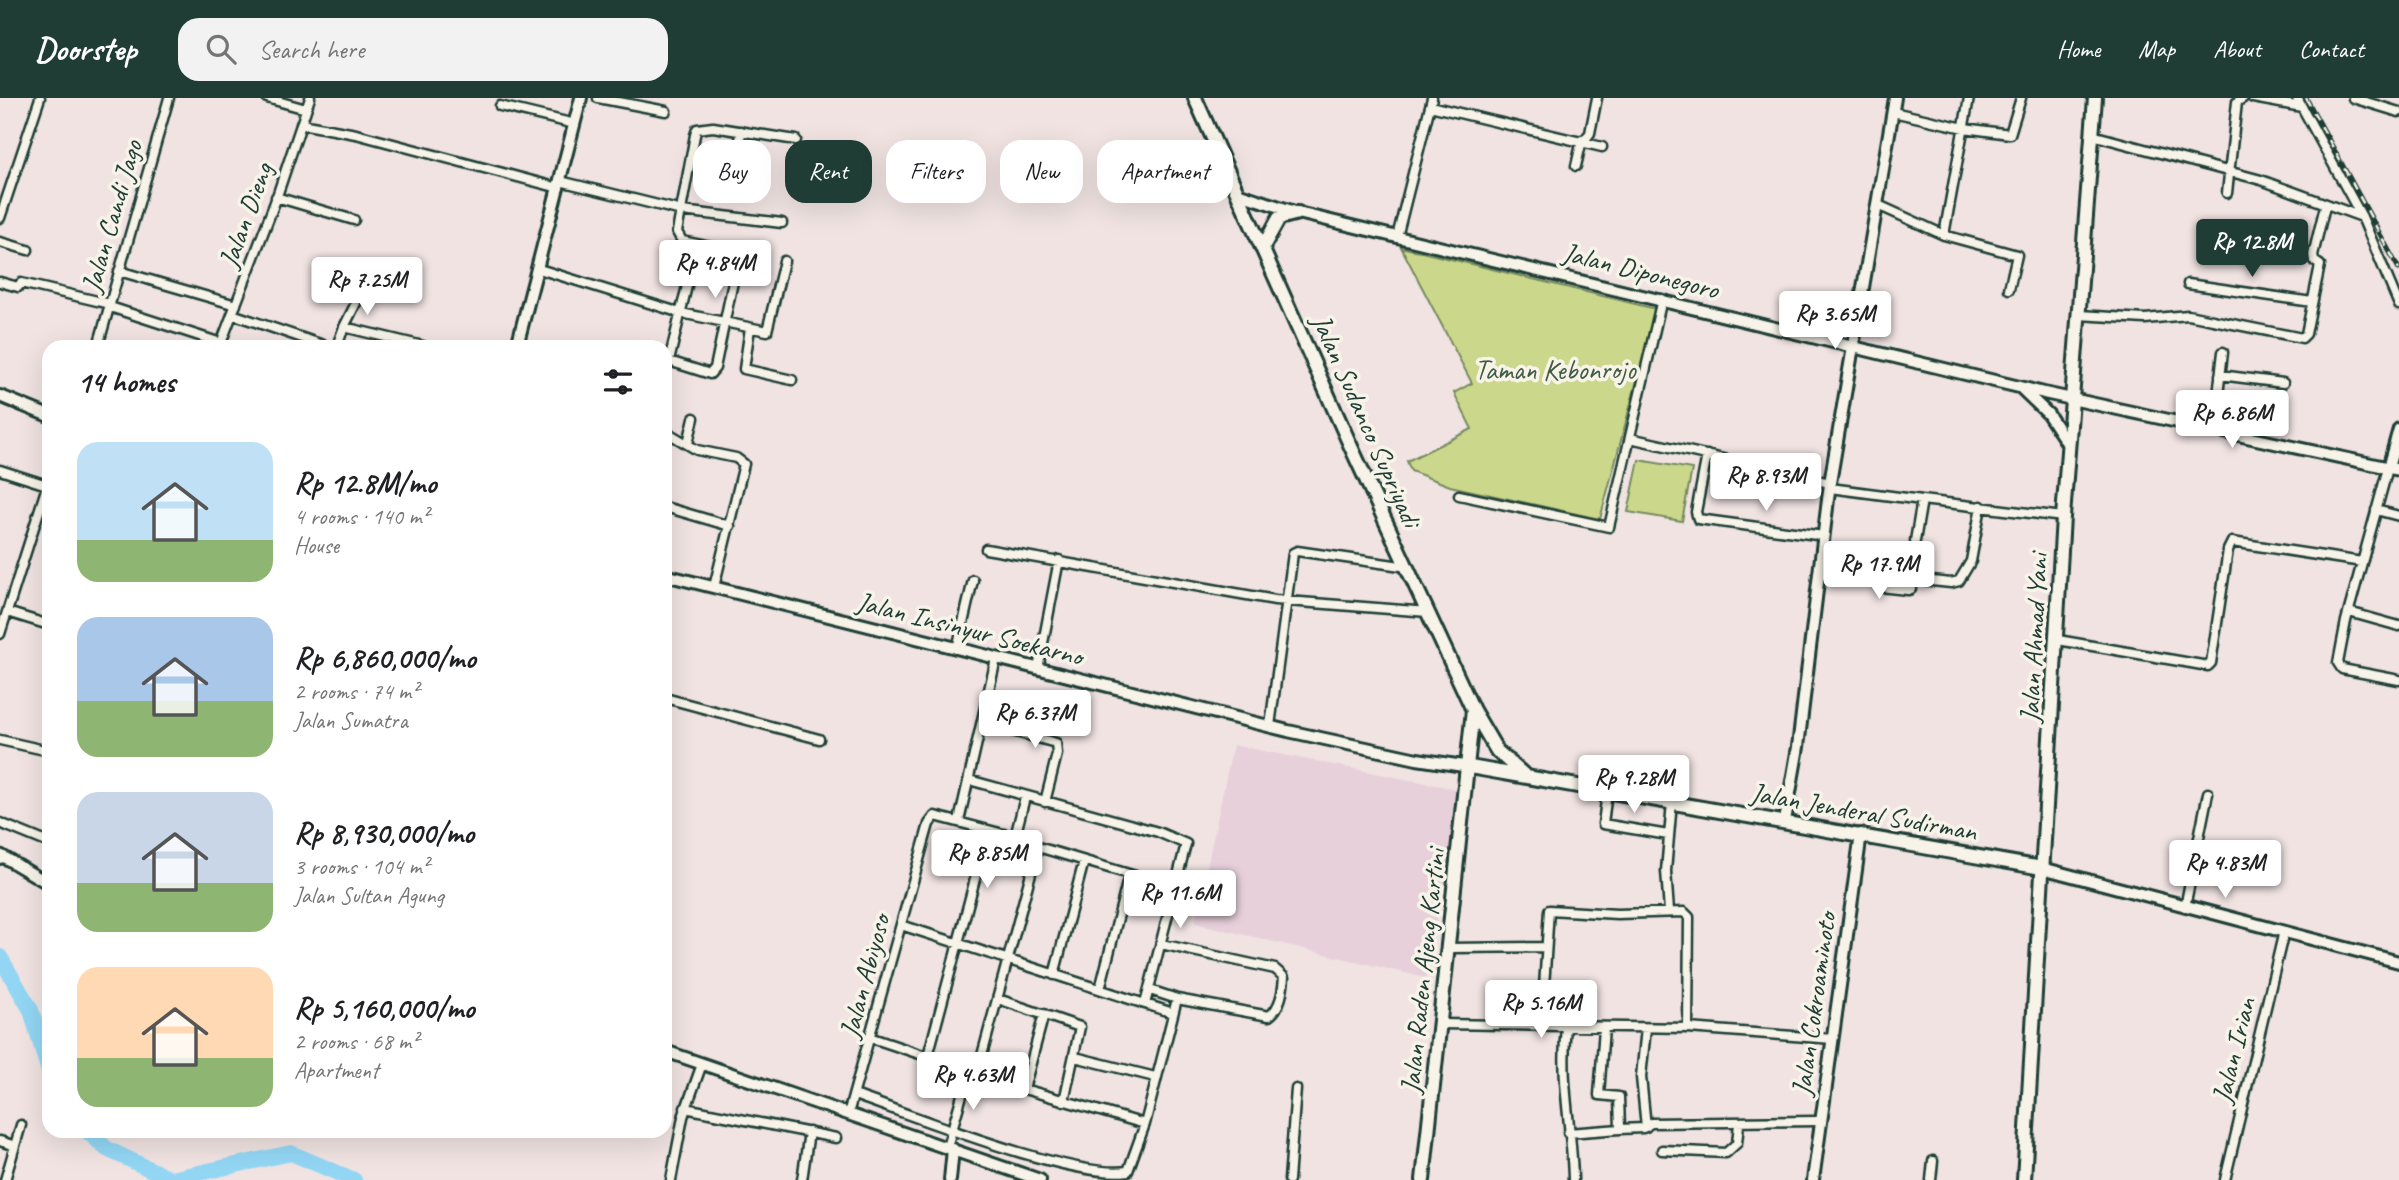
<!DOCTYPE html>
<meta charset="utf-8">
<style>
body{margin:0;font-family:Caveat,sans-serif;background:#f2f2f2;color:#202124;height:100vh;display:flex;flex-direction:column;font-size:26px;white-space:nowrap}
*{box-sizing:border-box;margin:0}
p{font-size:23px;color:#757577}
.icon{flex:none;width:38px;height:38px;fill:none;stroke:currentColor;stroke-width:2;stroke-linecap:round;stroke-linejoin:round}
.map{position:relative;flex:1;overflow:hidden}
.details{position:absolute;left:42px;top:242px;width:630px;height:798px;display:flex;flex-direction:column;background:#fff;border-radius:21px;box-shadow:0 7px 28px #0002}
.details>*{flex:none}
.hud{position:absolute;left:693px;top:42px;width:665px;height:63px;display:flex;gap:14px}
.price{position:absolute;translate:-50% -60px;padding:0 16px;border-radius:7px;background:#fff;color:#222;font-size:23px;line-height:46px;filter:drop-shadow(0 2px 4px #0008)}
.price::after{content:'';position:absolute;left:50%;top:42px;width:21px;height:16px;margin-left:-10px;background:inherit;clip-path:polygon(0 0,100% 0,50% 100%)}
.price.active{background:#1f3d34;color:#fff}
ul{padding:0;list-style:none}
li{display:flex;align-items:center;gap:21px;height:175px;padding:0 35px}
li span{display:grid;place-items:center;flex:none;width:196px;height:140px;border-radius:21px;color:#555}
li>.icon{margin-inline-start:auto}
span .icon{width:84px;height:84px;fill:#fffc;stroke-width:1}
li b{font-size:30px}
h2{display:flex;justify-content:space-between;align-items:center;height:84px;padding:0 35px;font-size:30px}
.chip{padding:0 24px;border-radius:21px;background:#fff;box-shadow:0 7px 28px #0002;font-size:24px;line-height:63px}
.chip.active{background:#1f3d34;color:#fff}
header{display:flex;align-items:center;gap:42px;box-sizing:border-box;height:98px;padding:0 35px;background:#1f3d34;color:#fff}
header strong{font-size:33px}
nav{display:flex;gap:38px;margin-inline-start:auto;font-size:24px}
.search{width:490px;height:63px;background:#f2f2f2;display:flex;align-items:center;gap:18px;box-sizing:border-box;padding:0 24px;border-radius:21px;color:#757577;font-size:26px}
.map>svg:first-child{display:block}
</style>
<header>
<strong>Doorstep</strong>
<div class="search"><svg class="icon" aria-label="search" viewBox="0 0 24 24"><circle cx="10" cy="10" r="6"/><path d="M15 15l6 6"/></svg>Search here</div>
<nav><a>Home</a><a>Map</a><a>About</a><a>Contact</a></nav>
</header>
<div class="map">
<svg width="2399" height="1082" viewBox="0 0 2399 1082">
<rect width="100%" height="100%" fill="#f0e3e2"/>
<filter id="ink" filterUnits="userSpaceOnUse"><feTurbulence type="fractalNoise" baseFrequency=".0143" numOctaves="2"/><feDisplacementMap in="SourceGraphic" scale="14" xChannelSelector="R" yChannelSelector="G"/><feConvolveMatrix kernelMatrix="1 2 1 2 8 2 1 2 1" color-interpolation-filters="sRGB"/></filter>
<g filter="url(#ink)">
<!-- built -->
<path fill="#e7d0da" d="M1233,647L1461,692L1426,880L1195,825Z"/>
<!-- green -->
<path fill="#cbd88b" stroke="#758a60" stroke-width="2" d="M1401,149L1656,211L1600,421L1450,388L1411,373L1407,363L1472,331L1454,295L1472,285Z
M1639,362L1692,371L1682,423L1628,414Z"/>
<g fill="none" stroke-linecap="round" stroke-linejoin="round">
<!-- river -->
<path stroke="#92d6f4" stroke-width="16" d="M0,859L31,912L49,974
M86,1032L107,1051L171,1081L291,1055L354,1082"/>
<!-- street casing -->
<g stroke="#1f3d34" stroke-width="13">
<path id="street" d="M267,0L306,11
M598,0L666,13
M2253,0L2302,9
M2297,0L2362,119L2399,207
M2353,0L2399,14
M500,8L575,26
M1430,8L1602,49
M1893,14L1964,30L2010,36L2021,0
M301,26L356,36L559,90
M2092,37L2261,82L2362,119
M1584,43L1590,35L1597,0
M1576,68L1582,42
M560,83L682,113L782,125
M736,83L741,33
M2227,95L2237,4L2243,0
M276,99L354,122
M1878,107L1944,137L2017,157L2009,191
M0,120L40,0
M1944,137L1969,0
M1397,139L1432,0
M0,144L28,152
M697,146L739,155L715,270L710,276L669,263L697,146L682,143L677,134L695,37L697,31L713,29L796,42
M539,171L681,215L767,233L784,163
M119,173L236,207
M0,184L18,189L21,185L110,206
M2188,186L2312,204
M110,209L221,245
M232,216L326,248
M2079,217L2145,221L2188,217L2302,240L2306,236L2320,167L2314,163L2313,157L2325,108
M344,229L356,205
M750,230L744,271L792,282
M98,248L169,0
M220,248L275,104L310,0
M337,248L344,229L423,248
M2220,277L2283,285
M2214,332L2223,254
M665,333L697,352L736,360L744,366L714,489
M1630,340L1830,385
M688,345L694,320
M1707,357L1696,414L1698,421L1824,438
M2388,370L2346,523L2338,565L2342,571L2399,582
M0,372L47,387
M1830,390L1922,402
M1459,397L1609,429L1662,201
M665,409L730,428
M2376,412L2399,418
M1915,443L1922,402L2063,419
M986,451L1275,502L1428,514
M1820,475L1874,481L1880,489L1908,492L1911,491L1913,474
M1912,481L1951,485L1959,483L1971,463L1981,408
M7,514L49,527
M2349,514L2399,528
M0,536L49,382
M2058,542L2208,568L2211,565L2228,452L2232,444L2362,464
M957,551L973,482
M1038,571L1059,462
M665,600L819,641
M983,625L1056,645L1057,656L1045,704
M1270,628L1293,455L1297,453L1408,469
M0,642L49,653
M969,682L1158,734L1186,746L1145,906
M1607,694L1603,726L1668,737
M959,723L996,561
M0,725L49,745
M1015,739L1025,699
M2185,809L2208,695
M1669,813L1666,773L1672,704
M901,827L1173,915
M1450,850L1546,849
M1054,877L1084,763
M1544,889L1549,812L1617,816L1684,814L1689,819L1688,930
M1100,891L1129,777
M1150,892L1177,901L1269,918C1281,910 1283,892 1284,879L1275,871L1161,846
M998,901L1080,929L1064,1003
M1441,926L1688,930L1833,941
M1566,928C1560,986 1572,1028 1573,1082
M1604,930L1599,997L1619,999L1620,1031L1643,1030L1651,1025L1819,1023
M1646,930L1641,979L1646,1029
M872,940L1024,991L1145,1026
M928,958L988,732
M1075,959L1155,979
M977,976L1038,749
M1024,991L1044,916
M854,997C912,1017 1074,1082 1128,1073L1145,1026L1177,901
M685,1010L836,1040
M848,1016L929,726L935,718L1015,739L1038,749L1176,790
M1568,1035L1620,1031
M0,1043L15,1048
M947,1049L969,973
M1662,1052L1726,1055L1737,1045L1739,1026
M5,1082L21,1027
M671,1082L683,1019L702,966
M802,1082L809,1034
M1289,1082L1296,991
M1931,1082L1933,1063
M2225,1082L2284,833"/>
</g>
<!-- secondary casing -->
<g stroke="#1f3d34" stroke-width="16">
<path id="secondary" d="M1240,96L1298,115L2044,295L2399,372
M517,248L581,0
M2022,291L2048,316L2069,348
M0,298L49,318
M2388,370L2399,331
M665,477L1288,633L1417,661L1470,669
M1785,723L1798,649L1830,385L1895,0
M0,760L2,758L49,786
M2042,770L2399,864
M665,953L1040,1082
M950,1082L953,1051
M1813,1082L1861,736"/>
</g>
<!-- primary casing -->
<g stroke="#1f3d34" stroke-width="18">
<path id="primary" d="M1195,0L1352,351L1473,612L1423,1082
M1263,149L1279,120L1298,115
M1473,612L1497,653L1524,677
M1470,669L2042,770
M2024,1082L2063,419L2095,0"/>
</g>
<!-- street -->
<use href="#street" stroke="#f7f3e8" stroke-width="8"/>
<!-- secondary -->
<use href="#secondary" stroke="#f7f3e8" stroke-width="10"/>
<!-- primary -->
<use href="#primary" stroke="#f7f3e8" stroke-width="12"/>
<!-- rail casing -->
<g stroke="#1f3d34" stroke-width="5">
<path id="rail" d="M2306,0L2399,171"/>
</g>
<!-- rail -->
<use href="#rail" stroke="#f7f3e8" stroke-width="2.5" stroke-dasharray="8" stroke-linecap="butt"/>
</g>
</g>
<g text-anchor="middle" stroke-width="7" stroke-linejoin="round" paint-order="stroke">
<!-- street labels -->
<g font-size="28" fill="#1f3d34" stroke="#f7f3e8">
<text transform="translate(245 117) rotate(-70)" y="10">Jalan Dieng</text>
<text transform="translate(111 118) rotate(-74)" y="10">Jalan Candi Jago</text>
<text transform="translate(1641 172) rotate(14)" y="10">Jalan Diponegoro</text>
<text transform="translate(1367 322) rotate(66)" y="10">Jalan Sudanco Supriyadi</text>
<text transform="translate(970 530) rotate(14)" y="10">Jalan Insinyur Soekarno</text>
<text transform="translate(2033 540) rotate(-87)" y="10">Jalan Ahmad Yani</text>
<text transform="translate(1864 713) rotate(10)" y="10">Jalan Jenderal Sudirman</text>
<text transform="translate(1422 873) rotate(-84)" y="10">Jalan Raden Ajeng Kartini</text>
<text transform="translate(864 878) rotate(-75)" y="10">Jalan Abiyoso</text>
<text transform="translate(1813 906) rotate(-82)" y="10">Jalan Cokroaminoto</text>
<text transform="translate(2233 952) rotate(-76)" y="10">Jalan Irian</text>
</g>
<!-- park labels -->
<g font-size="28" fill="#415c45" stroke="#f7f3e8">
<text x="1555" y="281">Taman Kebonrojo</text>
</g>
</g>
</svg>
<b class="price active" style="left:2252px;top:181px">Rp 12.8M</b>
<b class="price" style="left:715px;top:202px">Rp 4.84M</b>
<b class="price" style="left:367px;top:219px">Rp 7.25M</b>
<b class="price" style="left:1835px;top:253px">Rp 3.65M</b>
<b class="price" style="left:2232px;top:352px">Rp 6.86M</b>
<b class="price" style="left:1766px;top:415px">Rp 8.93M</b>
<b class="price" style="left:1879px;top:503px">Rp 17.9M</b>
<b class="price" style="left:1035px;top:652px">Rp 6.37M</b>
<b class="price" style="left:1634px;top:717px">Rp 9.28M</b>
<b class="price" style="left:987px;top:792px">Rp 8.85M</b>
<b class="price" style="left:2225px;top:802px">Rp 4.83M</b>
<b class="price" style="left:1180px;top:832px">Rp 11.6M</b>
<b class="price" style="left:1541px;top:942px">Rp 5.16M</b>
<b class="price" style="left:973px;top:1014px">Rp 4.63M</b>
<div class="hud">
<a class="chip">Buy</a>
<a class="chip active">Rent</a>
<a class="chip">Filters</a>
<a class="chip">New</a>
<a class="chip">Apartment</a>
</div>
<section class="details">
<h2>14 homes<svg class="icon" aria-label="filters" viewBox="0 0 24 24"><path d="M4 7h16M4 17h16"/><circle cx="9" cy="7" r="2"/><circle cx="15" cy="17" r="2"/></svg></h2>
<ul>
<li><span style="background:linear-gradient(#bfe0f5 70%,#8fb573 0)"><svg class="icon" aria-label="home" viewBox="0 0 24 24"><path d="M3 11l9-7 9 7M6 9v11h12V9"/></svg></span><div><b>Rp 12.8M/mo</b><p>4 rooms · 140 m²</p><p>House</p></div></li>
<li><span style="background:linear-gradient(#a9c7e8 60%,#8fb573 0)"><svg class="icon" aria-label="home" viewBox="0 0 24 24"><path d="M3 11l9-7 9 7M6 9v11h12V9"/></svg></span><div><b>Rp 6,860,000/mo</b><p>2 rooms · 74 m²</p><p>Jalan Sumatra</p></div></li>
<li><span style="background:linear-gradient(#c9d6e8 65%,#8fb573 0)"><svg class="icon" aria-label="home" viewBox="0 0 24 24"><path d="M3 11l9-7 9 7M6 9v11h12V9"/></svg></span><div><b>Rp 8,930,000/mo</b><p>3 rooms · 104 m²</p><p>Jalan Sultan Agung</p></div></li>
<li><span style="background:linear-gradient(#ffd9b3 65%,#8fb573 0)"><svg class="icon" aria-label="home" viewBox="0 0 24 24"><path d="M3 11l9-7 9 7M6 9v11h12V9"/></svg></span><div><b>Rp 5,160,000/mo</b><p>2 rooms · 68 m²</p><p>Apartment</p></div></li>
</ul>
</section>
</div>
